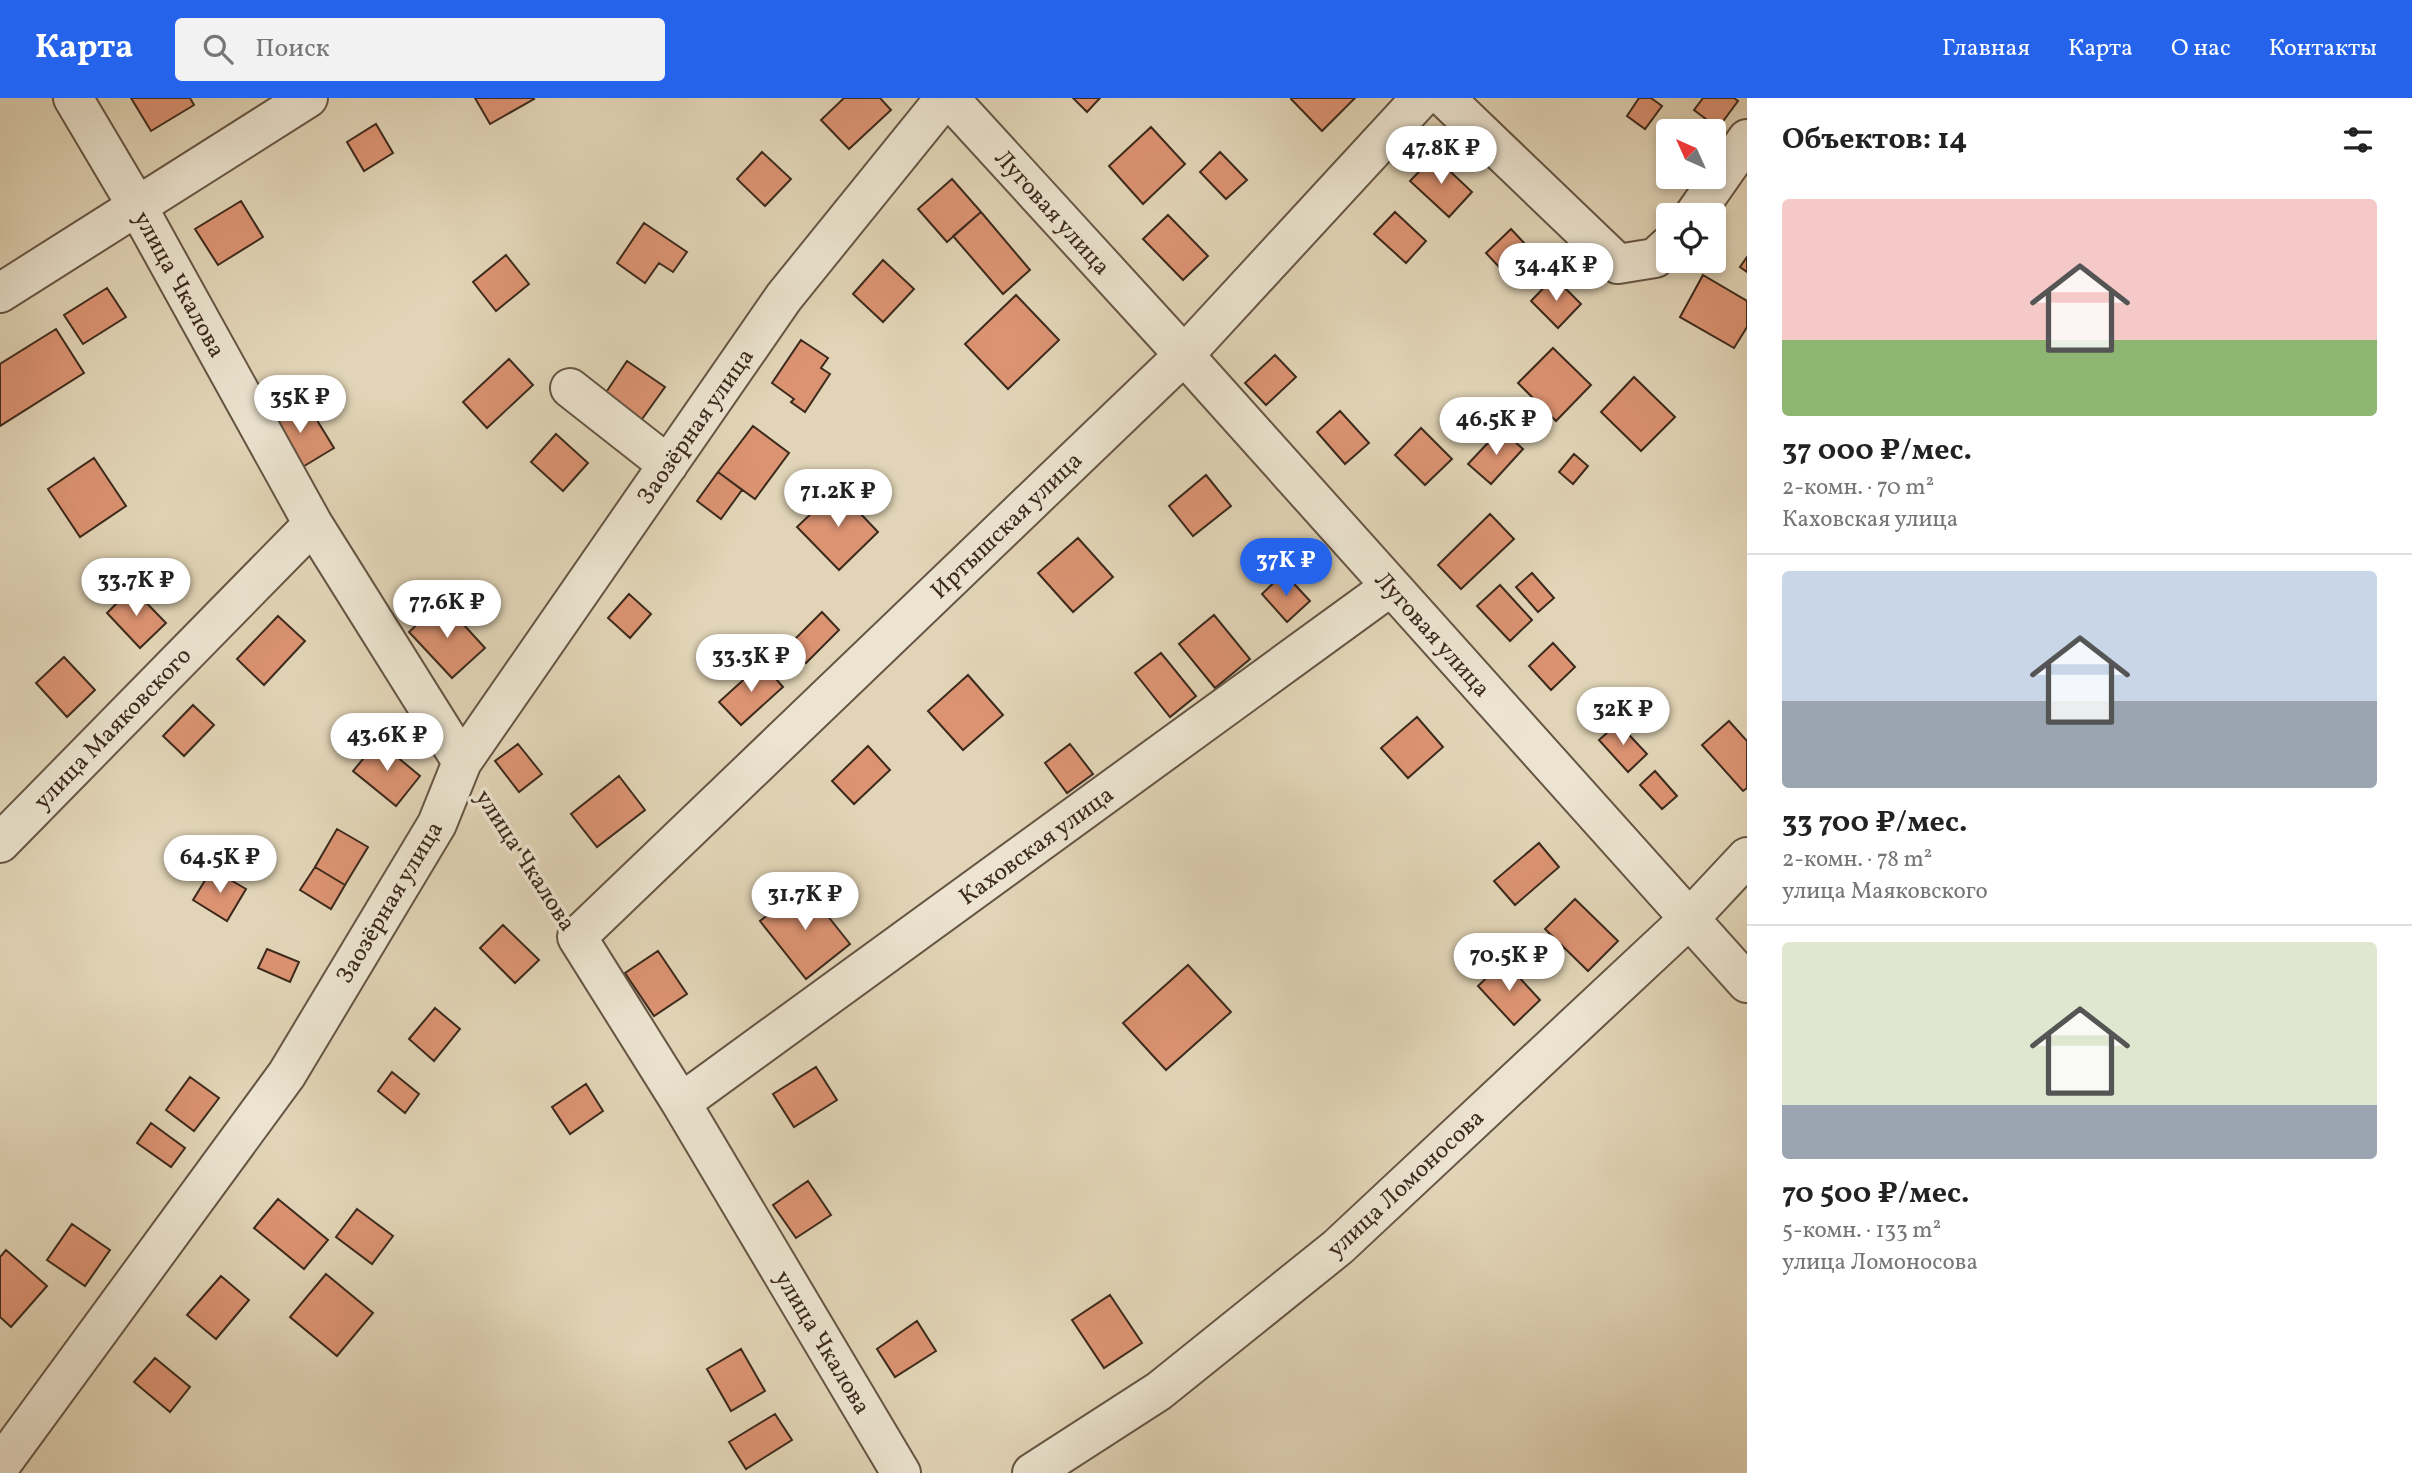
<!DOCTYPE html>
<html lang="ru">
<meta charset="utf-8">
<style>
body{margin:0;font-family:Vollkorn,serif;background:#f2f2f2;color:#222;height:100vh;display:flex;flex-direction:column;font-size:26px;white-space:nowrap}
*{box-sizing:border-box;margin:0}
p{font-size:23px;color:#767676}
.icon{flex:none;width:38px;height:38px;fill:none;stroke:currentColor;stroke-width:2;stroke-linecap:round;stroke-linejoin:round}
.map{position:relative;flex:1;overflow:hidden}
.sheet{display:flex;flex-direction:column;background:#fff;width:665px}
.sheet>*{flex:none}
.needle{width:46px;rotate:315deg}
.fabs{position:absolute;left:1656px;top:21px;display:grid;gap:14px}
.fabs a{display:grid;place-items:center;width:70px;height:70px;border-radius:7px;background:#fff;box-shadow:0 4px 10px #0003;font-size:35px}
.price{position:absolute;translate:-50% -60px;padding:0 16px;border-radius:24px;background:#fff;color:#222;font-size:23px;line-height:46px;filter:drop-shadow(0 2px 4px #0008)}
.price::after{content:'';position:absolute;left:50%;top:42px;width:21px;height:16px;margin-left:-10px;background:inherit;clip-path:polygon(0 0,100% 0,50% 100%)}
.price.on{background:#2563eb;color:#fff}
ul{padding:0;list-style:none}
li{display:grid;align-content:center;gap:14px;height:371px;padding:0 35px}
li+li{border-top:2px solid #e0e0e0}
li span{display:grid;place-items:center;height:217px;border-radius:7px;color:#555}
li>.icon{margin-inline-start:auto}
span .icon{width:126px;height:126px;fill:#fffc;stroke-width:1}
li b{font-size:30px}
h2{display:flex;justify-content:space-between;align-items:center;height:84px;padding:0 35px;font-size:30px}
header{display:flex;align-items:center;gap:42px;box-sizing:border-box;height:98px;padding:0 35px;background:#2563eb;color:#fff}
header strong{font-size:33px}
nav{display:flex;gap:38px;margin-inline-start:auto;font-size:24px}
.search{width:490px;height:63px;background:#f2f2f2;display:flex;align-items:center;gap:18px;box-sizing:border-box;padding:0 24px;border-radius:7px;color:#767676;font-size:26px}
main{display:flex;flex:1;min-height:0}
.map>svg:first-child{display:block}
</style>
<header>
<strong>Карта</strong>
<div class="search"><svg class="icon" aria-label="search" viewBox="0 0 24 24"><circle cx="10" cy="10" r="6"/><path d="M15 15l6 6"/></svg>Поиск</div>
<nav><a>Главная</a><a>Карта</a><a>О нас</a><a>Контакты</a></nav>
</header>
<main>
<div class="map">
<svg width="1747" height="1375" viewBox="0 0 1747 1375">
<rect width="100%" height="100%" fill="#e2d5b7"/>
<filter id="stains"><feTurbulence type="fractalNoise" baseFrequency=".00286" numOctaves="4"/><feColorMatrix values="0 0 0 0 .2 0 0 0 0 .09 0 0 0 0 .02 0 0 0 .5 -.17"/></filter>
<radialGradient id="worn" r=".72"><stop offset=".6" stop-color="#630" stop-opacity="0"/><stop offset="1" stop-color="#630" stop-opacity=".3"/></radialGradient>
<!-- building -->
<path fill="#dc9372" stroke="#3d2a1d" stroke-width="2" d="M131,0H190L194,7L151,33Z
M475,0H533L534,1L490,26Z
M844,0H880L891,12L849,51L821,22Z
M1073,0H1100L1087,14Z
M1292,0H1355L1322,33L1291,1Z
M1639,0H1651L1662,8L1645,31L1627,18Z
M1703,0H1734L1738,3L1718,30L1694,12Z
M376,26L393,55L364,73L347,44Z
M1151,29L1185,66L1143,106L1109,68Z
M762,54L791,81L765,108L737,81Z
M1220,54L1247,82L1226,101L1200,74Z
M1434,58L1472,94L1449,119L1410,83Z
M952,81L981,114L947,144L918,111Z
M241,103L263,139L218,167L195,131Z
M981,114L1030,172L1003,196L953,138Z
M1395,114L1426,143L1406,165L1374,136Z
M1168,117L1208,158L1183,182L1143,141Z
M644,125L687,154L673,174L659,165L645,185L617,165Z
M1511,131L1540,162L1515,186L1486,155Z
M506,157L529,186L496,213L473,184Z
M1747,159V174L1740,169Z
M883,162L914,191L883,224L853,196Z
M1703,177L1747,203V229L1734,250L1680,219Z
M1554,179L1581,206L1558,230L1531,203Z
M107,190L126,219L83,246L64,217Z
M1016,197L1059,242L1008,291L965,246Z
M56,231L84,275L0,328V266Z
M801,242L828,260L821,270L830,276L805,314L791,304L794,301L772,285Z
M1553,250L1591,287L1556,323L1518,285Z
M1275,257L1296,279L1266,307L1245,285Z
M509,261L533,287L487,330L463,304Z
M627,263L665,289L640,324L603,299Z
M1634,279L1675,319L1641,353L1601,314Z
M304,301L334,350L296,373L266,324Z
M1340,313L1369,345L1345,366L1317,334Z
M753,328L789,355L755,401L718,374Z
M1421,330L1452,361L1425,387L1395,357Z
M1501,331L1523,351L1491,386L1468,366Z
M556,336L588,365L563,393L531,364Z
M1574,356L1588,368L1573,386L1559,374Z
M94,360L126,408L80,439L48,391Z
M718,374L742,392L721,421L697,403Z
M1206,377L1231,408L1193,438L1169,408Z
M837,391L878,434L839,472L797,429Z
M1490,416L1514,441L1461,491L1438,467Z
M1078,440L1113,479L1073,514L1038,475Z
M1284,475L1310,503L1287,524L1262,496Z
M1532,475L1554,500L1538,514L1516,489Z
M1500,487L1532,522L1510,543L1477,508Z
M132,490L166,525L140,550L107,515Z
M629,496L651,516L630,540L608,520Z
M442,503L485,550L452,580L409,534Z
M822,514L839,532L806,565L789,547Z
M1214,517L1250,561L1215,590L1179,546Z
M278,518L305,543L264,587L237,561Z
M1553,545L1575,569L1551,592L1529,568Z
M1161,555L1196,598L1170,619L1135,575Z
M64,559L95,592L67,619L36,585Z
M762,565L783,589L741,627L719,604Z
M968,577L1003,617L963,652L928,613Z
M193,607L214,627L184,658L163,638Z
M1417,619L1443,649L1408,680L1381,650Z
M1729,623L1747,643V690L1743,693L1702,647Z
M1618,625L1647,656L1628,674L1599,642Z
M378,643L420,678L396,708L353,673Z
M518,646L542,676L519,694L495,663Z
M1070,646L1093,676L1067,695L1045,665Z
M868,648L890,672L854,706L832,683Z
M1655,673L1677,698L1662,711L1640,687Z
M619,678L645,712L597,749L571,716Z
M337,731L368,749L345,787L315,769Z
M1539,745L1559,769L1515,807L1494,783Z
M315,769L345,787L331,811L300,792Z
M212,771L246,791L227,823L193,802Z
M804,788L850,846L806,881L760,823Z
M1575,801L1618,843L1588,873L1545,831Z
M503,827L539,862L515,885L480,850Z
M267,851L299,864L290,884L258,870Z
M658,853L687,896L654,918L625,875Z
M1504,863L1540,902L1514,927L1478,888Z
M1188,867L1231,914L1166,972L1123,925Z
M435,910L460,931L434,963L409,941Z
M816,969L837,1002L794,1029L773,996Z
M392,974L419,996L405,1015L378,993Z
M190,979L219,1000L194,1033L166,1012Z
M586,986L603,1013L570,1036L552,1009Z
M151,1025L185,1050L171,1069L137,1045Z
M808,1083L831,1117L796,1140L773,1107Z
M278,1101L328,1142L304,1171L254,1130Z
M357,1111L393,1138L372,1166L336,1139Z
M72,1126L110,1152L85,1188L47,1162Z
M6,1152L47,1188L11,1229L0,1219V1159Z
M326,1176L373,1215L337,1258L290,1219Z
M221,1178L249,1202L216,1241L187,1217Z
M1110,1197L1142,1245L1104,1270L1072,1222Z
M917,1223L936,1253L895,1279L877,1251Z
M741,1251L765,1293L731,1313L707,1271Z
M155,1260L190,1289L170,1314L134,1284Z
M775,1316L792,1342L746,1371L729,1344Z"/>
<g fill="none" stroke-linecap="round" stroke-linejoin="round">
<!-- minor casing -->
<g stroke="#654" stroke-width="42">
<path id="minor" d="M73,0L137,108L313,426L462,664
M949,0L1184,257L1747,885
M1445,0L1618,166L1655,160L1668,148
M1694,117L1747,41
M0,195L308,0
M570,290L668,367
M0,745L313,426
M681,1005L1390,489
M0,1368L287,976L437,726L462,664L784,199L945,0
M901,1375L681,1005L577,839L1184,257L1421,0
M1032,1375L1159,1293L1338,1149L1689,821L1747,759"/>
</g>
<!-- path -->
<path stroke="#3d2a1d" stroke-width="4.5" stroke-dasharray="2 3.5" stroke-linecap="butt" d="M486,700L558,810"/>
<!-- minor -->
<use href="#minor" stroke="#ece4d0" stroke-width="38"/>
</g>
<g text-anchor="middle" stroke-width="7" stroke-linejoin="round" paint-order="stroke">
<!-- street labels -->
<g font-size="24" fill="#3d2a1d" stroke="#ece4d0">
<text transform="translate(1053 114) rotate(48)" y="8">Луговая улица</text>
<text transform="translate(180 186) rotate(61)" y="8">улица Чкалова</text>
<text transform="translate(695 328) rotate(-55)" y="8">Заозёрная улица</text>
<text transform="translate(1006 427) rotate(-44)" y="8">Иртышская улица</text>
<text transform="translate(1433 536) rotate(48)" y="8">Луговая улица</text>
<text transform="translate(112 630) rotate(-46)" y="8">улица Маяковского</text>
<text transform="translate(1036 747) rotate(-36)" y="8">Каховская улица</text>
<text transform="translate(526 762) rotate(57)" y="8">улица Чкалова</text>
<text transform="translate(389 804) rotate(-59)" y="8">Заозёрная улица</text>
<text transform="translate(1405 1085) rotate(-43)" y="8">улица Ломоносова</text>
<text transform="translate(823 1244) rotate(59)" y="8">улица Чкалова</text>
</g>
</g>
<rect width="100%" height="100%" filter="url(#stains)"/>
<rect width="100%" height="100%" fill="url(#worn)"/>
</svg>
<div class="fabs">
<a><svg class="needle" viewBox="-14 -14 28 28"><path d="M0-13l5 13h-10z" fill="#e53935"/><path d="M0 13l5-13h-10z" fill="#767676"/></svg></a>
<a><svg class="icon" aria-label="locate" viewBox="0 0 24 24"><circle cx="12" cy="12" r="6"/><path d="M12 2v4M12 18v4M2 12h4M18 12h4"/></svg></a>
</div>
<b class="price" style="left:1441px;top:88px">47.8K ₽</b>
<b class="price" style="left:1556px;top:205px">34.4K ₽</b>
<b class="price" style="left:300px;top:337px">35K ₽</b>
<b class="price" style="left:1496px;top:359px">46.5K ₽</b>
<b class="price" style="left:838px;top:431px">71.2K ₽</b>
<b class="price on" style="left:1286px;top:500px">37K ₽</b>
<b class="price" style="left:136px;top:520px">33.7K ₽</b>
<b class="price" style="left:447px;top:542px">77.6K ₽</b>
<b class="price" style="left:751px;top:596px">33.3K ₽</b>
<b class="price" style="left:1623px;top:649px">32K ₽</b>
<b class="price" style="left:387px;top:675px">43.6K ₽</b>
<b class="price" style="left:220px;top:797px">64.5K ₽</b>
<b class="price" style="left:805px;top:834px">31.7K ₽</b>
<b class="price" style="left:1509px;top:895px">70.5K ₽</b>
</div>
<section class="sheet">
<h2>Объектов: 14<svg class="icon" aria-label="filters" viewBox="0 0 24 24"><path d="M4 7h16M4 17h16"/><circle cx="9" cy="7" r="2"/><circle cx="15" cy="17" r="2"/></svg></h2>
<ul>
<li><span style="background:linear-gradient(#f6c9c9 65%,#8fb573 0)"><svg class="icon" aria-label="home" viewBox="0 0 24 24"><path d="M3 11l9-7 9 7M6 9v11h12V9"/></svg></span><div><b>37 000 ₽/мес.</b><p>2-комн. · 70 m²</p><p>Каховская улица</p></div></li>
<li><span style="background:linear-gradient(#c9d6e8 60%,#9aa5b1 0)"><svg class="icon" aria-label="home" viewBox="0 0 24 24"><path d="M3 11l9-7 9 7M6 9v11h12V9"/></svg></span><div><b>33 700 ₽/мес.</b><p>2-комн. · 78 m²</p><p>улица Маяковского</p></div></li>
<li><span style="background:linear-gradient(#dfe7d0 75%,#9aa5b1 0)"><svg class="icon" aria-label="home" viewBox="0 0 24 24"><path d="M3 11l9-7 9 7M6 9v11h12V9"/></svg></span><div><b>70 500 ₽/мес.</b><p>5-комн. · 133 m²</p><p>улица Ломоносова</p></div></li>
</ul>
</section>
</main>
